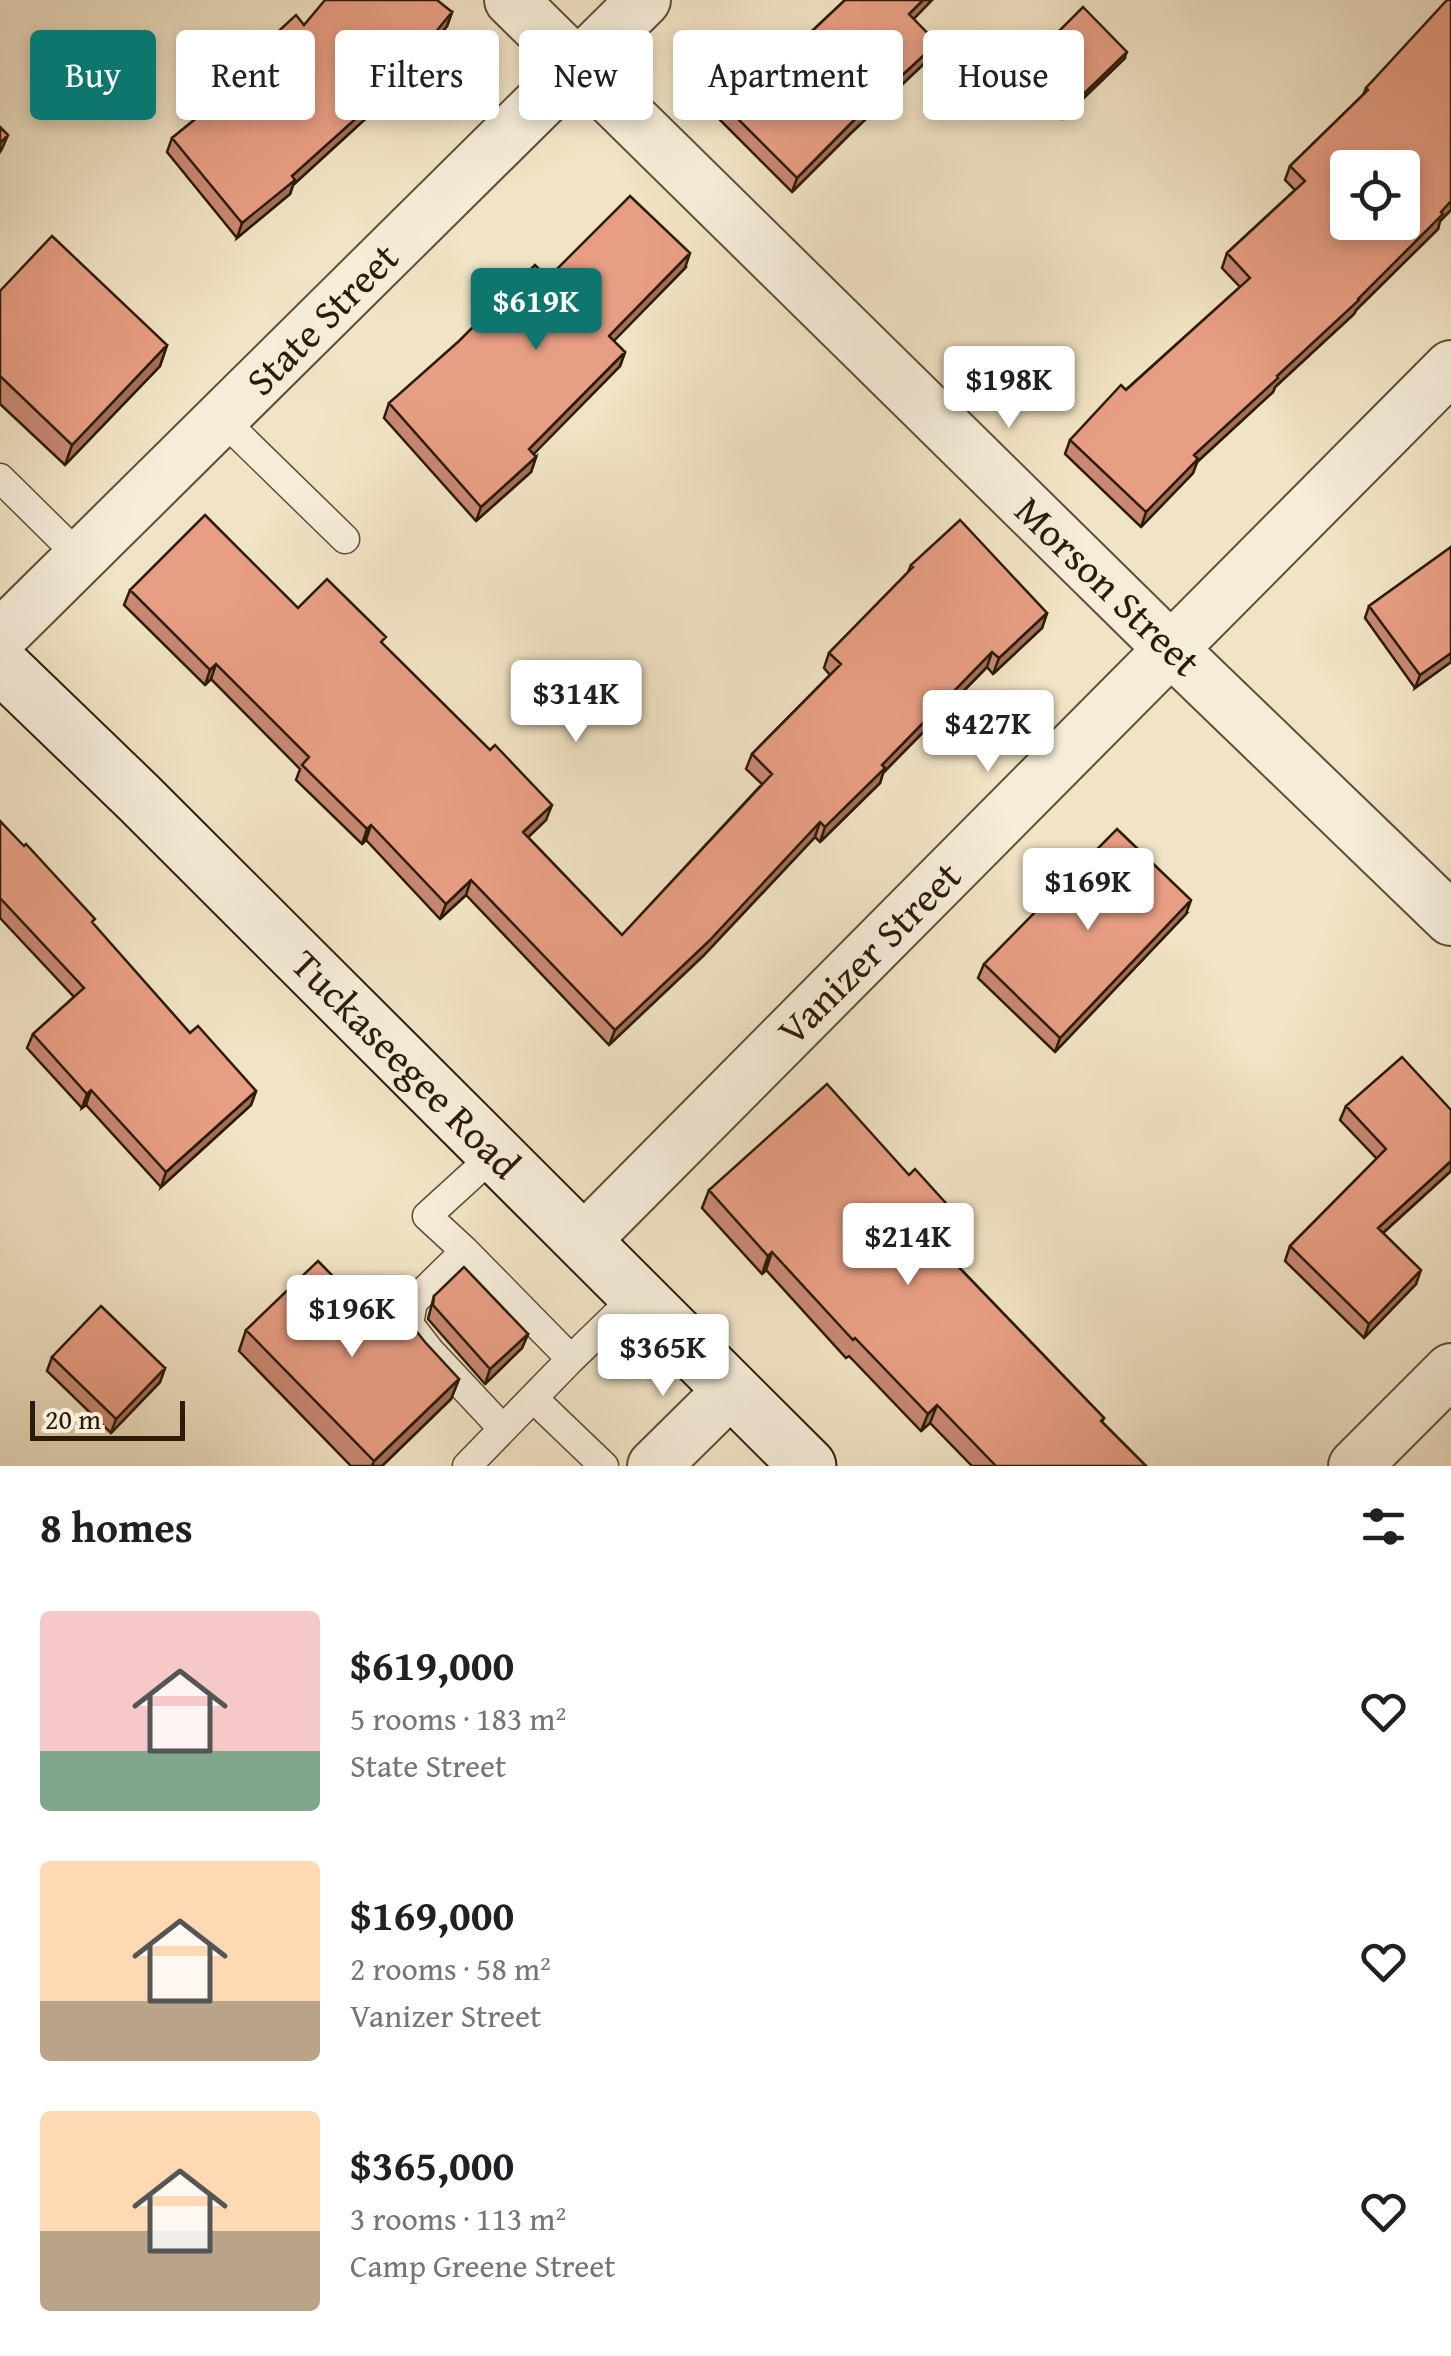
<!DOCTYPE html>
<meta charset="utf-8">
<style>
body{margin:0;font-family:"Gentium Book Plus",serif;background:#f6f6f6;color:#202124;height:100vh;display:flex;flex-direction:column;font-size:38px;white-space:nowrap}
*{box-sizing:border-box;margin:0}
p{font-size:32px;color:#757577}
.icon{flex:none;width:55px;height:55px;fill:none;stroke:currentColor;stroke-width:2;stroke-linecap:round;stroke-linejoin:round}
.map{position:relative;height:1466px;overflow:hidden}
.details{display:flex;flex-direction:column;background:#fff;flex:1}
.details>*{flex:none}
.top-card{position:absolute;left:30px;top:30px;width:1392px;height:90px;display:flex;gap:20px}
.fabs{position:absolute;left:1330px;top:150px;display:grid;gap:20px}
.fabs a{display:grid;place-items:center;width:90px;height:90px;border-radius:10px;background:#fff;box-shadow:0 5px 15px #0003;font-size:50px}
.scale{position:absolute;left:30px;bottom:25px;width:155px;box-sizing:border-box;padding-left:10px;border:5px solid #2c1c06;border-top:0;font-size:28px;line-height:35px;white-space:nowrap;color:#2c1c06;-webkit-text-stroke:8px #f6edd9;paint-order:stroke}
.price{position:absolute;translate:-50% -85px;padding:0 22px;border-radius:10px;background:#fff;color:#222;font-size:32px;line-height:65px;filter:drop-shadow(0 2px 5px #0008)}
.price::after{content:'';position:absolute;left:50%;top:60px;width:30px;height:22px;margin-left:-15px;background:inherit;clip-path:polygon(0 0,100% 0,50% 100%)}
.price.selected{background:#0f766e;color:#fff}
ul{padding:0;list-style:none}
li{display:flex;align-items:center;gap:30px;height:250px;padding:0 40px}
li span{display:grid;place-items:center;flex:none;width:280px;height:200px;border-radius:10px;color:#555}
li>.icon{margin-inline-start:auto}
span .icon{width:120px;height:120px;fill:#fffc;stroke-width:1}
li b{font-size:42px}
h2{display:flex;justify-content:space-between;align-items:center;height:120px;padding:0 40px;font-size:42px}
.tag{padding:0 35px;border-radius:10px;background:#fff;box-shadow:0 5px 15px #0003;font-size:35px;line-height:90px}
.tag.selected{background:#0f766e;color:#fff}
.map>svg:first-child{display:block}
</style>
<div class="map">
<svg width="1451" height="1466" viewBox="0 0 1451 1466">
<rect width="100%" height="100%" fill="#f1e3c5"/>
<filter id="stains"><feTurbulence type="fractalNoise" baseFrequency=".002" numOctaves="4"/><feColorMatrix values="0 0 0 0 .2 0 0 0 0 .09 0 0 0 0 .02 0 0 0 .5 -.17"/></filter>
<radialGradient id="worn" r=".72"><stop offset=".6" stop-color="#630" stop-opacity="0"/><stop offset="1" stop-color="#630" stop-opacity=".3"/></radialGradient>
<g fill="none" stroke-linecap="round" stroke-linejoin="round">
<!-- service casing -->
<g stroke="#5d4e36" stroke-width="31">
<path id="service" d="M221,418L345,539
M0,478L80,557
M465,1251L413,1302L409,1324L430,1351L503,1429
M571,1359L638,1294
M533,1398L604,1466
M467,1466L571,1359L465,1251L427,1216L495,1154"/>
</g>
<!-- minor casing -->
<g stroke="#5d4e36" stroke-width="56">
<path id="minor" d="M511,0L1171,649L1451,919
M0,637L644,0
M583,1241L1451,367
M654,1466L731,1390
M1355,1466L1451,1370"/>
</g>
<!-- secondary casing -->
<g stroke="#2c1c06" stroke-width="59">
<path id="secondary" d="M0,664L138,797L808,1466"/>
</g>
<!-- service -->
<use href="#service" stroke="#f6edd9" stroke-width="28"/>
<!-- minor -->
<use href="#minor" stroke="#f6edd9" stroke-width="52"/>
<!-- secondary -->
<use href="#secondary" stroke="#f6edd9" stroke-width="55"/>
</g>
<!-- wall -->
<path fill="#c88872" stroke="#2c1c06" stroke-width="2.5" d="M845,0H932L913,19L931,57L851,133L792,192L720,120L725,106L792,50Z
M1451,0V210L1440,221L1438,229L1356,310L1354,314L1275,387L1273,392L1197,462L1193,473L1141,527L1065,454L1070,440L1240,287L1222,268L1227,253L1295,190L1285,180L1290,166L1363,95L1366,88Z
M452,12L447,26L385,101L293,185L290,194L237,238L167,152L172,138L243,81L239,77L244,63L304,25Z
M1124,59L1062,119L1020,75L1022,68Z
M685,268L613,341L625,352L620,366L533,454L536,457L531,472L476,521L384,418L389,403L548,278Z
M0,291L167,345L160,366L65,465L0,404Z
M1451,547V662L1415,688L1365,618L1369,606Z
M911,565L1047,613L1042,628L993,674L987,667L883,773L880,783L820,842L815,837L703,956L609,1045L466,895L440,919L366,840L362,844L296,780L300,769L211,679L205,685L124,605L130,590L298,608L383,645L546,820L528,837L622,935L762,784L746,769L752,754L830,675L824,668L829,653L908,572Z
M0,821L190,1033L256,1091L251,1105L161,1187L86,1105L82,1108L27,1048L33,1034L74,997L0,918Z
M1186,914L1055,1052L978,978L984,964Z
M1346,1106L1451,1110V1171L1383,1233L1416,1284L1364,1338L1285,1261L1290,1246L1377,1159L1340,1120Z
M709,1190L965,1250L953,1261L1104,1418L1102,1422L1146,1466H972L930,1423L921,1431L849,1356L846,1358L766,1270L762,1274L702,1208Z
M434,1296L528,1334L522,1348L485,1384L428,1319Z
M246,1330L389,1333L459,1379L451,1399L382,1466H351L239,1351Z
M52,1357L165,1368L160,1382L111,1433L47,1371Z"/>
<!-- shaded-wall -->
<path fill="#a26f5c" stroke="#2c1c06" stroke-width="2.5" d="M923,0H932L904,29L909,14Z
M452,12L447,26L385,101L293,185L290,194L237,238L242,223L292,176Z
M937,43L931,57L851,133L792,192L797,178L856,118Z
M1127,52L1124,59L1062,119L1065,112Z
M8,135L2,149L0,152V143Z
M1451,201V210L1440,221L1438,229L1356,310L1354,314L1275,387L1273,392L1197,462L1193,473L1141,527L1146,512L1194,455L1358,299Z
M690,253L685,268L604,351L609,336Z
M167,345L160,366L65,465L72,445Z
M625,352L620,366L524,464L529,449Z
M536,457L531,472L476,521L481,507Z
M1047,613L1042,628L993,674L999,658Z
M992,652L987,667L883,773L880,783L820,842L825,827L882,765Z
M1451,653V662L1415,688L1420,675Z
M216,664L211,679L205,685L210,670Z
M552,805L546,820L518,847L523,832Z
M820,822L815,837L703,956L609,1045L615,1030Z
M371,825L366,840L362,844L367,829Z
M471,880L466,895L440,919L446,904Z
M1191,900L1186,914L1055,1052L1060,1038Z
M91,1090L86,1105L82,1108L87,1094Z
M256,1091L251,1105L161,1187L166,1172Z
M1451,1161V1171L1373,1242L1378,1228Z
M972,1232L965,1250L941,1272L947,1255Z
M772,1252L766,1270L762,1274L768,1256Z
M1421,1270L1416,1284L1364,1338L1369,1324Z
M528,1334L522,1348L485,1384L490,1369Z
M165,1368L160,1382L111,1433L116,1419Z
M459,1379L451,1399L382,1466H372L374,1461Z
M937,1405L930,1423L921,1431L928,1414Z"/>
<!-- building -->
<path fill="#e89e84" stroke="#2c1c06" stroke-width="2.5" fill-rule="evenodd" d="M325,0H437L452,12L391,87L292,176L295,180L242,223L172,138L253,72L244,63L296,15L304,25Z
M845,0H923L909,14L937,43L856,118L797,178L725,106L786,44L792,50Z
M1447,0H1451V201L1441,212L1443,214L1358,299L1359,300L1277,376L1278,378L1194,455L1198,459L1146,512L1070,440L1121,385L1126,390L1250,278L1227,253L1305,181L1290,166L1368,90L1366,88ZM1348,168H1402V222H1348Z
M1083,7L1127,52L1065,112L1022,68Z
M0,127L8,135L0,143Z
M630,196L690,253L609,336L625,352L529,449L536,457L481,507L389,403L459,341L535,265L548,278Z
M52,236L167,345L72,445L0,376V291Z
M205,515L298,608L327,579L386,637L381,642L490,750L495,745L552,805L523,832L622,935L772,774L752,754L841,664L829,653L913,567L911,565L960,520L1047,613L999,658L992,652L882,765L885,768L825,827L820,822L709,941L615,1030L471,880L446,904L371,825L367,829L302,765L309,757L216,664L210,670L130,590Z
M1451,547V653L1420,675L1369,606Z
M0,821L24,846L26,844L95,919L92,922L190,1033L198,1026L256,1091L166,1172L91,1090L87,1094L33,1034L84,988L0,898Z
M1117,829L1191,900L1060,1038L984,964Z
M1402,1057L1451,1110V1161L1378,1228L1421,1270L1369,1324L1290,1246L1386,1149L1346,1106Z
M827,1084L909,1175L915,1169L972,1232L947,1255L1104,1418L1101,1421L1146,1466H996L937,1405L928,1414L855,1338L853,1340L772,1252L768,1256L709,1190Z
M318,1261L389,1333L405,1317L425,1342L459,1379L374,1461L246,1330Z
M464,1267L528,1334L490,1369L433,1305L434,1296Z
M101,1306L165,1368L116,1419L52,1357Z"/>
<g text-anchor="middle" stroke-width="8" stroke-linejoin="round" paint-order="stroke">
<!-- street labels -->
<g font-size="40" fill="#2c1c06" stroke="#f6edd9">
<text transform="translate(322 319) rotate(-45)" y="14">State Street</text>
<text transform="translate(1108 586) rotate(44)" y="14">Morson Street</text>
<text transform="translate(869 953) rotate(-45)" y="14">Vanizer Street</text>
<text transform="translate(406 1064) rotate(45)" y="14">Tuckaseegee Road</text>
</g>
</g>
<rect width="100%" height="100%" filter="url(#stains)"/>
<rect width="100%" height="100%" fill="url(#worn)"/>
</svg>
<div class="fabs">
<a><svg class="icon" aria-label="locate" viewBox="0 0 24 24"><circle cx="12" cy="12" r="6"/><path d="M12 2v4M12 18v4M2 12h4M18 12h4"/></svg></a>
</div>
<div class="scale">20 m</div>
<b class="price selected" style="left:536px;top:353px">$619K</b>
<b class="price" style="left:1009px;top:431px">$198K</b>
<b class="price" style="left:576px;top:745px">$314K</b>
<b class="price" style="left:988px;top:775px">$427K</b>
<b class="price" style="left:1088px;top:933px">$169K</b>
<b class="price" style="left:908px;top:1288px">$214K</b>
<b class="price" style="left:352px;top:1360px">$196K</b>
<b class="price" style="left:663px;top:1399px">$365K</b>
<div class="top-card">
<a class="tag selected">Buy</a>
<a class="tag">Rent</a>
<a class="tag">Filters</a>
<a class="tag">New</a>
<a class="tag">Apartment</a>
<a class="tag">House</a>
</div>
</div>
<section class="details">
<h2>8 homes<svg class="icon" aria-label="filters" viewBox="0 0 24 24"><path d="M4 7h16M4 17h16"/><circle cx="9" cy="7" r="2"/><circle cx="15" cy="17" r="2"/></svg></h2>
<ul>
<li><span style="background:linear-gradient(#f6c9c9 70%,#7fa58c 0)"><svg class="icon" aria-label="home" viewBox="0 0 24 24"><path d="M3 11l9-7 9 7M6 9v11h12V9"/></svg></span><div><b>$619,000</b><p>5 rooms · 183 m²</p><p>State Street</p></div><svg class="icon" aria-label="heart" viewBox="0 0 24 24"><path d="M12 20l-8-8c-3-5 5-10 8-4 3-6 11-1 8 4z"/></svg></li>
<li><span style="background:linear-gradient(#ffd9b3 70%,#b9a48a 0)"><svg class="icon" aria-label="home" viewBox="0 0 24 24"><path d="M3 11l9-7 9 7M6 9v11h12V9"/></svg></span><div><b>$169,000</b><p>2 rooms · 58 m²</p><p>Vanizer Street</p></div><svg class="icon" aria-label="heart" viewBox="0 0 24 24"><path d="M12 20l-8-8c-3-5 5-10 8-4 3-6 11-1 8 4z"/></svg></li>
<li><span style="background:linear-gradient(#ffd9b3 60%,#b9a48a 0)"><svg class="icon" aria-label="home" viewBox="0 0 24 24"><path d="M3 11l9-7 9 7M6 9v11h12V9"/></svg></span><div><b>$365,000</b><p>3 rooms · 113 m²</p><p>Camp Greene Street</p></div><svg class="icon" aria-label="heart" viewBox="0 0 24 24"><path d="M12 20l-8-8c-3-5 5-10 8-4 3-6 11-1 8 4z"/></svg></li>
</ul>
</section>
